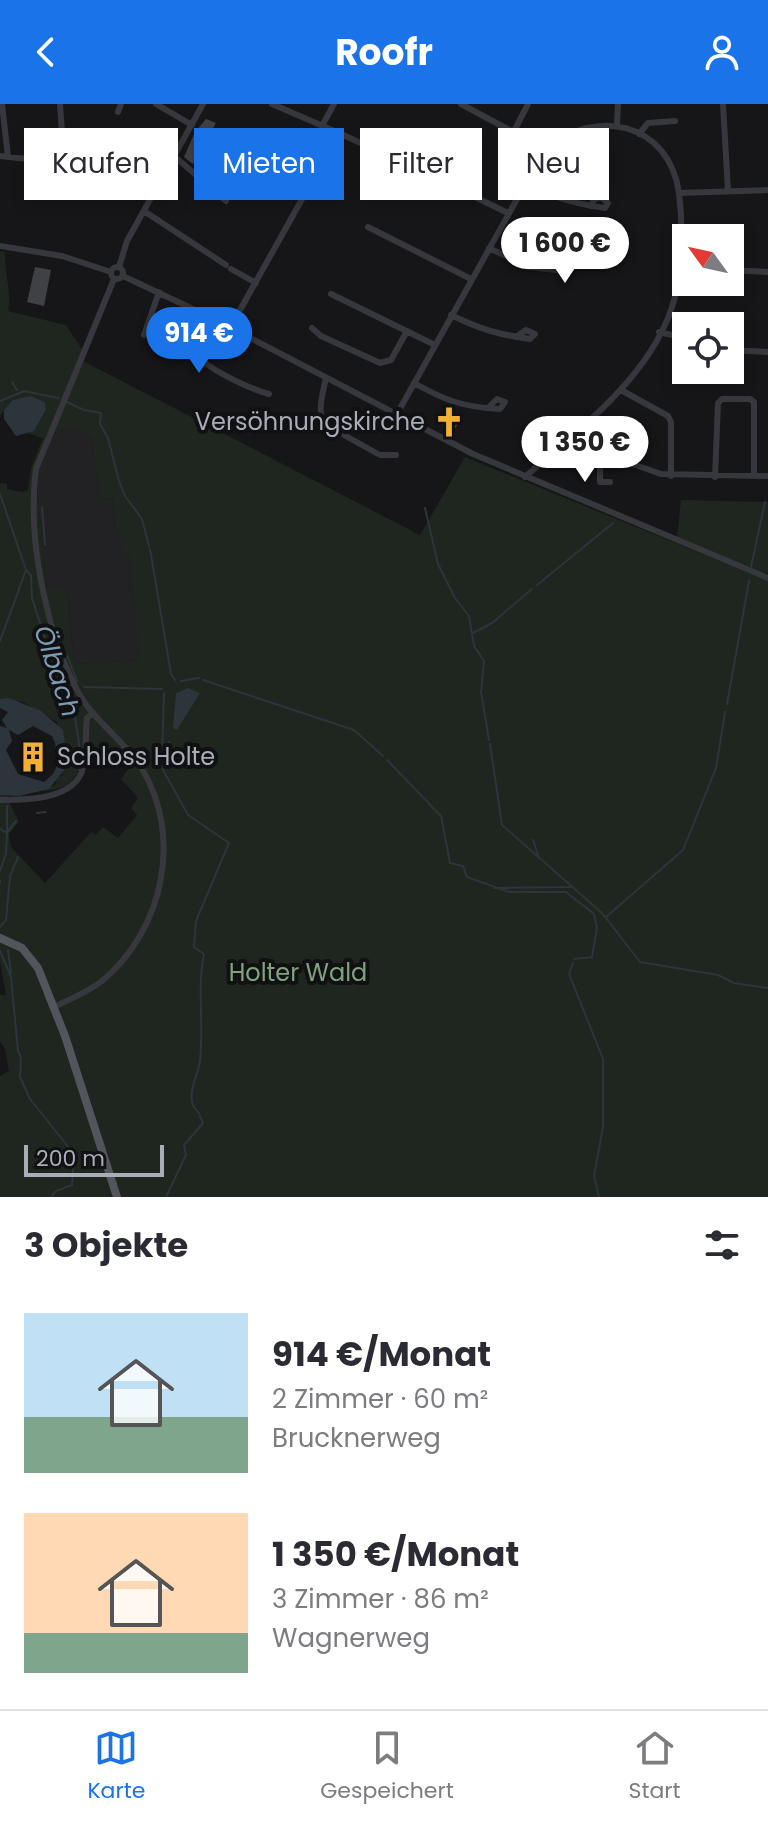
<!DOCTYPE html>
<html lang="de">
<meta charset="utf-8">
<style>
body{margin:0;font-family:Poppins,sans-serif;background:#f7f7f7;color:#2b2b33;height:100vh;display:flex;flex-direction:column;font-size:30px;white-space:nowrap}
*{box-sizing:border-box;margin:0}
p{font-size:26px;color:#7c7c81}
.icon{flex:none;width:44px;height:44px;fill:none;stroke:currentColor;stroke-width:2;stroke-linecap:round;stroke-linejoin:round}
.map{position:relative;height:1093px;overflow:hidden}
.details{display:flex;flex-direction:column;background:#fff;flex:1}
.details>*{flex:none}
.guide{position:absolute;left:24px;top:24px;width:720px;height:72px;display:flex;gap:16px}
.needle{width:52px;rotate:303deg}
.buttons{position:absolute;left:672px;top:120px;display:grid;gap:16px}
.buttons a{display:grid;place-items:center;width:72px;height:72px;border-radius:0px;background:#fff;box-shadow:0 4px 12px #0003;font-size:40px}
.scale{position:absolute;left:24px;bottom:20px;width:140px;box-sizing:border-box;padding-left:8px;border:4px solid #a8adb8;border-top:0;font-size:22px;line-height:28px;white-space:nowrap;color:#a8adb8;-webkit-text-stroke:6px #111113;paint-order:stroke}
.price{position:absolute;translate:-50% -68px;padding:0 18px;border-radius:28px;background:#fff;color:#222;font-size:26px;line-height:52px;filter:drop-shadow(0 2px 4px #0008)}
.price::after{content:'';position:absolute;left:50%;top:48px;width:24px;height:18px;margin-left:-12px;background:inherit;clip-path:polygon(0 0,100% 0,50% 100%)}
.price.selected{background:#1a73e8;color:#fff}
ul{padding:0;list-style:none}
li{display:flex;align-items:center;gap:24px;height:200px;padding:0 24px}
li span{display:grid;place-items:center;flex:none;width:224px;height:160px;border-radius:0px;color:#555}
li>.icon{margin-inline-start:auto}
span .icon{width:96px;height:96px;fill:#fffc;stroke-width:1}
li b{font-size:34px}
h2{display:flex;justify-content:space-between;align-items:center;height:96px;padding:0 24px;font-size:34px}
.pill{padding:0 28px;border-radius:0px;background:#fff;box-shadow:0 4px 12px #0003;font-size:28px;line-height:72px}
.pill.selected{background:#1a73e8;color:#fff}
header{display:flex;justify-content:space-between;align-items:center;height:104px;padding:0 24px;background:#1a73e8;color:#fff;font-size:36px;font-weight:700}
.tabs{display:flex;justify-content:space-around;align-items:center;height:112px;border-top:2px solid #e1e1e2;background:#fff;font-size:22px;color:#7c7c81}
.tabs a{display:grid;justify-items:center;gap:4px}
.tabs .selected{color:#1a73e8}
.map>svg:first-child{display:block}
</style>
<header><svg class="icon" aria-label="back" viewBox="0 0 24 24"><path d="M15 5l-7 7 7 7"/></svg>Roofr<svg class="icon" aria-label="person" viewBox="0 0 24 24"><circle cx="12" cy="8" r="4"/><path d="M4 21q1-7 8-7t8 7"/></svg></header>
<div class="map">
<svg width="768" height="1093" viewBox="0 0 768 1093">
<rect width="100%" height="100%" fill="#161618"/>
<!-- built -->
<path fill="#222225" d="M65,324H76L92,334L100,395L112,394L116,428H121L129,450L141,556L74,560L67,485L47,486L37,384L39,366L52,330Z"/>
<!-- green -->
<path fill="#1e261f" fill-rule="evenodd" d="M0,147L5,148C4,169 12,187 8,207L66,221L85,250L83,257L420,431L465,353L768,477V1093H0V972L9,967L5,945L0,937V891H6L0,857V691L9,692L10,700L19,718L9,730L11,743L45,779L91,728L96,731L103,723L118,734L137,711L131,704L138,694L121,675L130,663L123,653L83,652C78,676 67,686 42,687L56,680L57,671L62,672L57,618L23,598L0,595V379L7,380V385L22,388L28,386L31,364L43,334L24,328L34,327L46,306L45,298L31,292L4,306L0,312ZM65,324H75L92,334L100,395L112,394L116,428H121L123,450H129L140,556L74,560L67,485H47L37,384L39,366L52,330Z
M681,396L768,398V470L677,434Z"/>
<!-- water -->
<path fill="#2c353c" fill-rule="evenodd" d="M31,292L45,298L46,306L34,327L16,332L4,315V306L13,296Z
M188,584L200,589L177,626L173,624L176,589Z
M9,594L41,607L63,626L68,661L49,685L19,692L0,691V622L7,624L2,616L8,608L0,604V595ZM33,622L52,632L55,639L58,660L53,670L44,678L18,670L6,646L12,637L9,626L18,631Z"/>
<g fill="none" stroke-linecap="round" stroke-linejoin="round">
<!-- stream -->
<path stroke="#2c353c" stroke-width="2" d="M12,278L17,286
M0,297L24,287L58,294
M67,298L84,306L101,309L100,320L108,334L119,377L125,392L142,415L149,442
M0,390L26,466L0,537
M42,403L45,441
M425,404L438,460L455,494L469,512L474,542L484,557L481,588L489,636
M150,445L171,570L175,576
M751,463L765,398
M26,466L31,471L32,494L54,563L74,606L81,653L79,666
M537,481L613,419
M473,529L492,519L532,485
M67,551L77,577
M203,576L354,626L383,652
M181,577L199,574
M84,583L162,585
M164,589L162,651L165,657
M727,600L749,477
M169,638L163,666L188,711L229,739L196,817L194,843L204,850C197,884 204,922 200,957C197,975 183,996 199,1009
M490,640L502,721L602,809L640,858L718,871L734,879L768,884
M387,656L441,712L450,759L463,762L467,773L509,788H566L594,810L597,824L592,853L574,855
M37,709L46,708
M0,725L7,729L6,749L0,767
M7,728V702
M7,728L16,717
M533,736L539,754
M0,776V779
M494,784L570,783
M606,813L683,746L716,664L725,608
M0,823L6,816L10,772L18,753
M8,846L11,869
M0,847L11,873L18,947L21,954L20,973L30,995L74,1050L72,1081L56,1087L51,1093
M573,859L569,870L603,955V1023L594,1072L599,1093
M166,1093L186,1051L184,1041L203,1019L200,1012"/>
</g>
<!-- building -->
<path fill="#404145" d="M206,15L216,19L207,35L236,51L243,38L251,41L227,82L221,81V77L232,58L223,53L221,56L203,42L193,60L184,53L195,28Z
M125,31L134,36L119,64L113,57L120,32Z
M35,163L51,166L44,202L27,198Z
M450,309L458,310L461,316L451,330L450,323H444L436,315Z"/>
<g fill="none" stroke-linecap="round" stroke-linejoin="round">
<!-- minor -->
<path stroke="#37383d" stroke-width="6" d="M2,0L8,53
M60,0L64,59
M156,0L192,21
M461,0L545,45
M723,0L728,87
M118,8L121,0
M617,20L618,0
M322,22L334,0
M514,27L528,0
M339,29L397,56
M639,30L648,19L675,17
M0,52L64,59L152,91
M174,52L226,97
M403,58L508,109
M525,79C552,93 575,100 605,104L608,99L601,93L595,95L590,102
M679,89L768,86
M144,107L226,161
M368,123L471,175
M0,142L62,152L111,168
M489,144L529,163L566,167L570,160L565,155L550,165
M111 169a6 6 0 1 1 12 0a6 6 0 1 1-12 0Z
M119,163L127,137L203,0
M231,165L256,179
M730,166L768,168
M123,172L212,214L473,350L768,474
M331,190L435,241
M196,207C195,218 189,234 193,245C200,263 251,285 269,290
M451,211C482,226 497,230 530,235L535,230L526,226L516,233
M230,224L339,29L272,0
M312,224L321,232L380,259L391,256L407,227
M659,228L686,234
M144,231L159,188
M730,246L768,248
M326,274C323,288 317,307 324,320L380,351H396
M414,279C446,297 463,303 500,305L505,298L497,295L488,304
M621,286L668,312L671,318V372
M397,310L545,45C596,3 669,18 679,89C683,121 683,162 675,193C655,270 582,322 525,373
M570,332L579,341L661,370L768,372
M600,348V378H610
M715,373L718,299L722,295H750L754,298V372
M0,696C26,696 75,696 83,664C87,648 85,630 87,614L93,609
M54,903C70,895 88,888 102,877C163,826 184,733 141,663C122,634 91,615 76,584C45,523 27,432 36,365L114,175"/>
<!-- major -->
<path stroke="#53555c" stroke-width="8" d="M0,834L22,844L38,864L65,932L117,1093"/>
</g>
<!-- icons -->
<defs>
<g id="church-bare" transform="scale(2.4)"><path d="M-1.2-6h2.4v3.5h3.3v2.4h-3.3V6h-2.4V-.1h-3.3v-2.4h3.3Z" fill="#f2b134" stroke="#111113" stroke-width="2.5" paint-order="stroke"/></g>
<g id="building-bare" transform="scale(2.4)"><path d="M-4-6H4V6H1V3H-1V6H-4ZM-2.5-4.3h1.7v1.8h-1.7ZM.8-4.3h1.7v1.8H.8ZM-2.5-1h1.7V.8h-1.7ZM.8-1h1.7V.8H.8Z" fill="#f2b134" stroke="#111113" stroke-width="2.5" paint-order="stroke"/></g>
</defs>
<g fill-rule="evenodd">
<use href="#church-bare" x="449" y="318"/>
<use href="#building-bare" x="33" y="653"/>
</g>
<g text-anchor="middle" stroke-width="8" stroke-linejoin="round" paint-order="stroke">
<!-- poi labels -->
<g font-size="24" fill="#a8adb8" stroke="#111113" text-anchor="end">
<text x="425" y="326">Versöhnungskirche</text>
<text x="57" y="661" text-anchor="start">Schloss Holte</text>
</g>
<!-- park labels -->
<g font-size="24" fill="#7fa381" stroke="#111113">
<text x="298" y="877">Holter Wald</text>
</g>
<!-- water labels -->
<g font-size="26" font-style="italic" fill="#7f9bb3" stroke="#111113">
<text transform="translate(57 567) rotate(72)" y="9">Ölbach</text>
</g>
</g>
</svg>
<div class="buttons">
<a><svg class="needle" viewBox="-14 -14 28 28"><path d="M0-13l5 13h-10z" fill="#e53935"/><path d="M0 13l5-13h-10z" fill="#7c7c81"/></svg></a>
<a><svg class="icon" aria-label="locate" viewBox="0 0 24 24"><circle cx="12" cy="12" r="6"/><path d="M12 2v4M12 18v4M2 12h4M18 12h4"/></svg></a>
</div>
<div class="scale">200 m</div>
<b class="price" style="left:565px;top:181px">1 600 €</b>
<b class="price selected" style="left:199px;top:271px">914 €</b>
<b class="price" style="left:585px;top:380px">1 350 €</b>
<div class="guide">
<a class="pill">Kaufen</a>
<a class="pill selected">Mieten</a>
<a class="pill">Filter</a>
<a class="pill">Neu</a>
</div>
</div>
<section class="details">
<h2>3 Objekte<svg class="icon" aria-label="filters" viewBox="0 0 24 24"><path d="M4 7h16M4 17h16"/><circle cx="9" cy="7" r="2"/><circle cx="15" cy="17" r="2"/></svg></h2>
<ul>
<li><span style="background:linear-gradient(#bfe0f5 65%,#7fa58c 0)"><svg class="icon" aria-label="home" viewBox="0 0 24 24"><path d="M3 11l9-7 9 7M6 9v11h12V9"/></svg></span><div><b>914 €/Monat</b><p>2 Zimmer · 60 m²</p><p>Brucknerweg</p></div></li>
<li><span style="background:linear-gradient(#ffd9b3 75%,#7fa58c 0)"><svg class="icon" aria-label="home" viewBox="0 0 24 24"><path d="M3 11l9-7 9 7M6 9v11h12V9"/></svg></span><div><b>1 350 €/Monat</b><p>3 Zimmer · 86 m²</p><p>Wagnerweg</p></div></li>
</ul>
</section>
<nav class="tabs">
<a class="selected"><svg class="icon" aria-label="map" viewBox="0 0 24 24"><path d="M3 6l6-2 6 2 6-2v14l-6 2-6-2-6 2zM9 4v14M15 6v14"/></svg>Karte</a>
<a><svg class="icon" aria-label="saved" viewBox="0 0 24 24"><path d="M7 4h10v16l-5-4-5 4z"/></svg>Gespeichert</a>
<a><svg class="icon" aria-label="home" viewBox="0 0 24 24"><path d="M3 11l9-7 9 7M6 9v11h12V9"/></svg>Start</a>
</nav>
